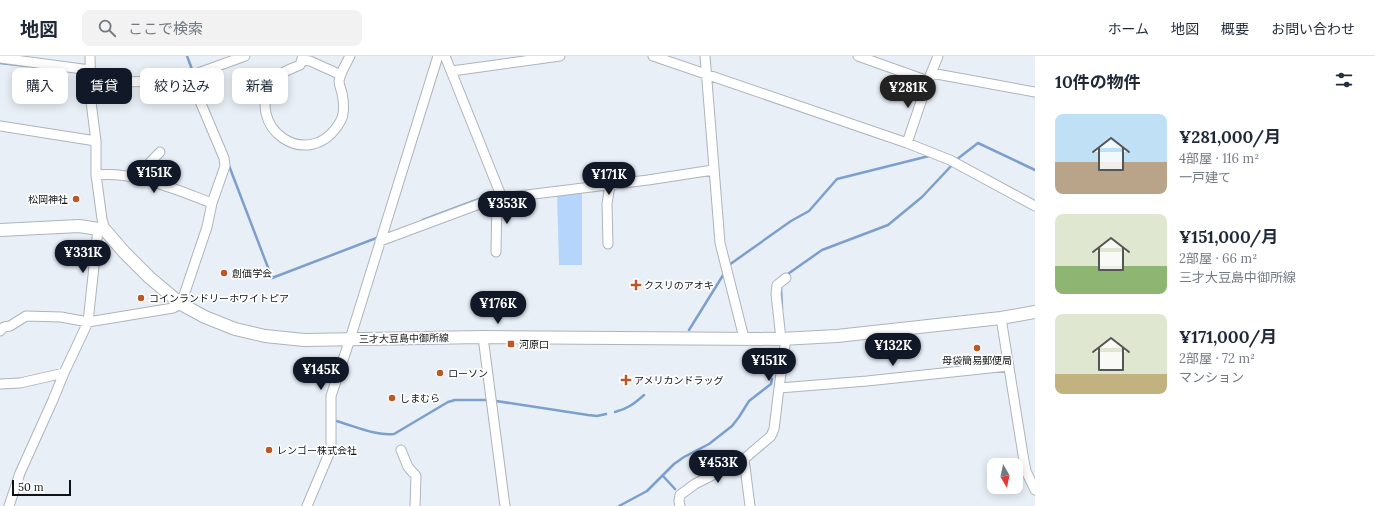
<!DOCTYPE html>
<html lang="ja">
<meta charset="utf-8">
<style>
body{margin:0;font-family:Lora,"Noto Sans JP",serif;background:#f2f2f3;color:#1f2937;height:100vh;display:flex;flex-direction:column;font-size:15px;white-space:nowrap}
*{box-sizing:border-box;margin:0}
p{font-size:13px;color:#747a83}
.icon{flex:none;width:22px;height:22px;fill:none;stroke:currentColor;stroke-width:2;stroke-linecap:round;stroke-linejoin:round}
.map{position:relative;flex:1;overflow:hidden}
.side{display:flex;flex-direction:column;background:#fff;width:340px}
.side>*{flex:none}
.banner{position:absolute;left:12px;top:12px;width:380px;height:36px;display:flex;gap:8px}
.needle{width:26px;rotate:171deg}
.tools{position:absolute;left:987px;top:402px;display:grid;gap:8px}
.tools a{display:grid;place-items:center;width:36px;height:36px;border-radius:8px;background:#fff;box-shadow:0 2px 10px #0003;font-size:20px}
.scale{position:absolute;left:12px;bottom:10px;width:59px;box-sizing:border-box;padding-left:4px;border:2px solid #101215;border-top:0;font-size:11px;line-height:14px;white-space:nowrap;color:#101215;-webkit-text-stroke:3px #fff;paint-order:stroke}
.price{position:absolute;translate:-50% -34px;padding:0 9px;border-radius:14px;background:#111827;color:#fff;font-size:13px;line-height:26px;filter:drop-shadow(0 1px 2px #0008)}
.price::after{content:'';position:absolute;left:50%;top:24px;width:12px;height:9px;margin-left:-6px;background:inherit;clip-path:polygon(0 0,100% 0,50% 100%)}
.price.active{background:#222;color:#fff}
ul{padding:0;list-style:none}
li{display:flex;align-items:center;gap:12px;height:100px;padding:0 20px}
li span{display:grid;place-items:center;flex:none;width:112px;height:80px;border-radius:8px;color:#555}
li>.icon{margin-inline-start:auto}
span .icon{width:48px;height:48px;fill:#fffc;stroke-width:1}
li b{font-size:17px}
h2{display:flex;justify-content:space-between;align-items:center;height:48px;padding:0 20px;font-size:17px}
.pill{padding:0 14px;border-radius:8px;background:#fff;box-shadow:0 2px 10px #0003;font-size:14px;line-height:36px}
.pill.active{background:#111827;color:#fff}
header{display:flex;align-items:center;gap:24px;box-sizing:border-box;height:56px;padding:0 20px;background:#fff;border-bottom:1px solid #e0e1e3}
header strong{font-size:19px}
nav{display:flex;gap:22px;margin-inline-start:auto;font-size:14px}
.search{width:280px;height:36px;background:#f2f2f3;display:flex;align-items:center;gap:10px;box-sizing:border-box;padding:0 14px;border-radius:8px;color:#747a83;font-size:15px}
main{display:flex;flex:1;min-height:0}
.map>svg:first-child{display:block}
</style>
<header>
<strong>地図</strong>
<div class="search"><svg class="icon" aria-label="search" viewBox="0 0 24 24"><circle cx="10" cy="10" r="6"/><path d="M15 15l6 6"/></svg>ここで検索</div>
<nav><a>ホーム</a><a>地図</a><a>概要</a><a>お問い合わせ</a></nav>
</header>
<main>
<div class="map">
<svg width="1035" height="450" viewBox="0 0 1035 450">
<rect width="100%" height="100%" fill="#e9eff7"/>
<!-- green -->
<path fill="#b6d5fd" d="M582,136V209H559L557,138Z"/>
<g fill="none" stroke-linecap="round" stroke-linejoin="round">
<!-- stream -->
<path stroke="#7c9fcc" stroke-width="2.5" d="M187,0L193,16
M0,7L27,10
M195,21L201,37
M956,104L978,87L1035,114
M228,107L272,222L379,181
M423,164L495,137V135
M729,209L791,165L809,155L837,123L929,100
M785,220L822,194L888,169L922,141L953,108
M781,232L782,253
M689,274L725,216
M496,345L588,359L597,360L606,358
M615,356C627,353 634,348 644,339
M336,365C355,370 375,380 394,378L448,346L455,344H486
M663,420L675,433
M619,450L647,435L674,408L684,401L709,388L732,370L739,361L749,345L771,328L772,323"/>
<!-- minor casing -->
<g stroke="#aeb4bc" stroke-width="11">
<path id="minor" d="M90,0L91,46L96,85V119L102,163L105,174
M303,0L300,9C291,13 280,16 274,24C241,70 309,119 340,66C345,58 344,47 342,37C341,33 339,29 339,25C340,17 346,8 350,0
M445,0L502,142L648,124L713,114
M653,0L907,87L950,104L1035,150
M705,0L720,187L744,282
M858,0L928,25
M0,2L90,14
M302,4L310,5L341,19
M452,15L560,0
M931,17L1035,36
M90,27L191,24L190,20L245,0
M0,70L96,85
M907,87L928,25L938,0
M96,119C136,115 176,134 212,147
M136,121L160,96
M380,185L501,140
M608,188L607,148L610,129
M496,196L497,141
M1001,262L1024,405L1026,415L1035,434
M0,275L4,271L10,270L26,260L61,261L88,266L173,252L181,248L207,171L212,147L225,110L224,102L191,24
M483,281L505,450
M781,283L776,238L777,229L786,222
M0,328L20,327L64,317L88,266L98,173
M779,332L867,325L1009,310
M401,394L408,411L416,420L415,450
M744,403L750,450
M9,450L20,417L53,344L64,317
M307,450L331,393V340L350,283L438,0
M680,450L679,445L680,439L695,428L744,403L771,380L774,373L779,332L786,282"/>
</g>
<!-- major casing -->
<g stroke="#aeb4bc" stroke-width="14">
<path id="major" d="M0,174L79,170L105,174L124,196L150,222L181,248L205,261L235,273L265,280L304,284L483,281L781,283L837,280L1001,262L1035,256"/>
</g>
<!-- minor -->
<use href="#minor" stroke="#fff" stroke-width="9"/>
<!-- major -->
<use href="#major" stroke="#fff" stroke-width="12"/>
</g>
<!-- markers -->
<g fill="#bc5824" stroke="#fff" stroke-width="1.5">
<circle cx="76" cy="143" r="4"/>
<circle cx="224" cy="217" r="4"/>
<path d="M634 223h4v4h4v4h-4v4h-4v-4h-4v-4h4z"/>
<circle cx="141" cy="242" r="4"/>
<rect x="507" y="284" width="8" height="8" rx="2"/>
<circle cx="977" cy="292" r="4"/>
<circle cx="440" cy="317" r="4"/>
<path d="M624 318h4v4h4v4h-4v4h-4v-4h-4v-4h4z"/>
<circle cx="392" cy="342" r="4"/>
<circle cx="269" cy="394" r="4"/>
</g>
<g text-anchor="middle" stroke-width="3.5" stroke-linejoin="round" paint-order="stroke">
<!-- poi labels -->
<g font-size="10" fill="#101215" stroke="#fff" text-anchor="start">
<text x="68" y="147" text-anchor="end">松岡神社</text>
<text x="232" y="221">創価学会</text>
<text x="644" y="233">クスリのアオキ</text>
<text x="149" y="246">コインランドリーホワイトピア</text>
<text x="519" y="292">河原口</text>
<text x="977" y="308" text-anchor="middle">母袋簡易郵便局</text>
<text x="448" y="321">ローソン</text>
<text x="634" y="328">アメリカンドラッグ</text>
<text x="400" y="346">しまむら</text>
<text x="277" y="398">レンゴー株式会社</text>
</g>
<!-- street labels -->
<g font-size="10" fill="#101215" stroke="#fff">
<text transform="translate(404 282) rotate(-1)" y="4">三才大豆島中御所線</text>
</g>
</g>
</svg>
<div class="tools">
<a><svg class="needle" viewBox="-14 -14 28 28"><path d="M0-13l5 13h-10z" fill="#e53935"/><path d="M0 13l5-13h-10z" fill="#747a83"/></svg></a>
</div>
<div class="scale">50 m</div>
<b class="price active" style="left:908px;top:53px">¥281K</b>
<b class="price" style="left:154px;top:138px">¥151K</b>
<b class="price" style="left:609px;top:140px">¥171K</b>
<b class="price" style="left:507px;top:169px">¥353K</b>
<b class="price" style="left:83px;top:218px">¥331K</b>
<b class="price" style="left:498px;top:269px">¥176K</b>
<b class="price" style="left:893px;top:311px">¥132K</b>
<b class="price" style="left:769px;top:326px">¥151K</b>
<b class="price" style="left:321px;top:335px">¥145K</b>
<b class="price" style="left:718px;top:428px">¥453K</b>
<div class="banner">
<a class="pill">購入</a>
<a class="pill active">賃貸</a>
<a class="pill">絞り込み</a>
<a class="pill">新着</a>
</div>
</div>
<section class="side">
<h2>10件の物件<svg class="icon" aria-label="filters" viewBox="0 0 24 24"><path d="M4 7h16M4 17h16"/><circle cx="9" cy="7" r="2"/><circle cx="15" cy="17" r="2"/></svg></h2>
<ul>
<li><span style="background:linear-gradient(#bfe0f5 60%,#b9a48a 0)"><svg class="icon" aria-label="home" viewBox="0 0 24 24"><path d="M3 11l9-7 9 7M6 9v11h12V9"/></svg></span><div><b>¥281,000/月</b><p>4部屋 · 116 m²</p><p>一戸建て</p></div></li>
<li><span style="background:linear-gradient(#dfe7d0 65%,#8fb573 0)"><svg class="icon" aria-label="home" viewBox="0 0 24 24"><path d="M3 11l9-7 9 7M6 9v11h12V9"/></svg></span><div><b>¥151,000/月</b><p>2部屋 · 66 m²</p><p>三才大豆島中御所線</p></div></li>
<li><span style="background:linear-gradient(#dfe7d0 75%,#c2b280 0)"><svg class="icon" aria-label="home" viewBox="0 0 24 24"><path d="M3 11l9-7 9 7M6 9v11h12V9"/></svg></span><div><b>¥171,000/月</b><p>2部屋 · 72 m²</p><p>マンション</p></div></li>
</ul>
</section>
</main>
